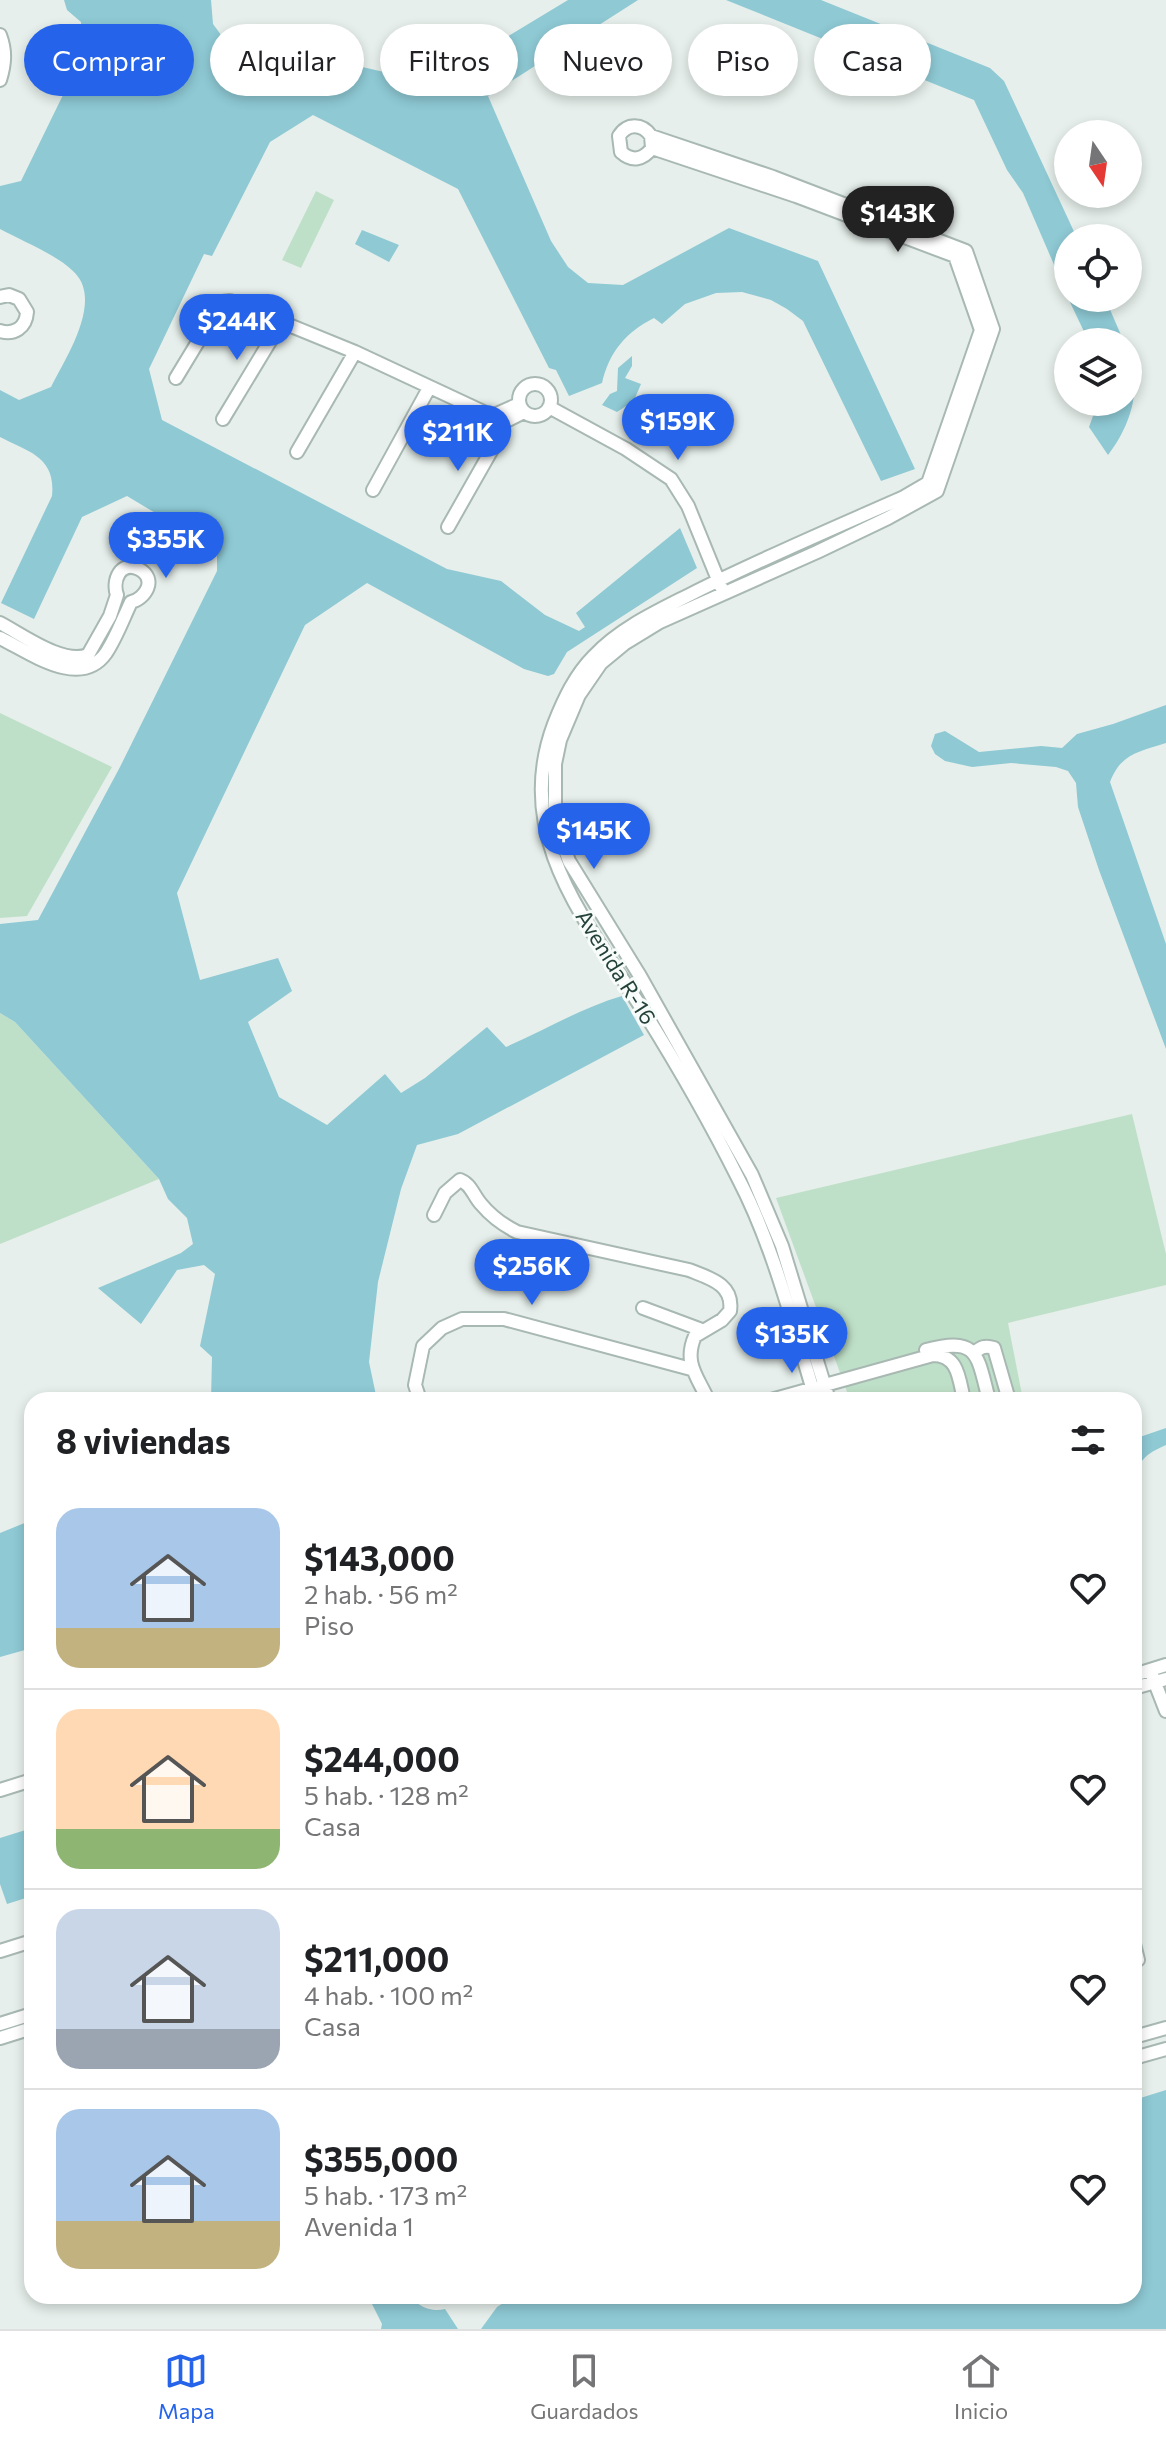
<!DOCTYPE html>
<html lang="es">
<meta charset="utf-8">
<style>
body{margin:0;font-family:Commissioner,sans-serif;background:#f2f2f2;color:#202124;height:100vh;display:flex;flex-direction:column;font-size:30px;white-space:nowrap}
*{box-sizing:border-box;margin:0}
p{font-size:26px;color:#757577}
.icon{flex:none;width:44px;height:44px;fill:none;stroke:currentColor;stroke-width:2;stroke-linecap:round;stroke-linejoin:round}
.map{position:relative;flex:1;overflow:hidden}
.side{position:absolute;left:24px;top:1392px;width:1118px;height:912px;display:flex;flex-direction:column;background:#fff;border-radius:24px;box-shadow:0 4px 12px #0003}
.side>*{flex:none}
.hud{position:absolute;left:24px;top:24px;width:1118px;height:72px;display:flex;gap:16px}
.needle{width:52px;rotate:167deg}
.tools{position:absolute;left:1054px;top:120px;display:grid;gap:16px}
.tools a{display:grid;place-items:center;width:88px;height:88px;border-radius:50%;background:#fff;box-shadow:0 4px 12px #0003;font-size:40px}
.price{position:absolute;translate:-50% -68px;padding:0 18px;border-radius:28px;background:#2563eb;color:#fff;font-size:26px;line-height:52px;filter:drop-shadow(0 2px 4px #0008)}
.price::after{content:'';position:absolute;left:50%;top:48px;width:24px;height:18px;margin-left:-12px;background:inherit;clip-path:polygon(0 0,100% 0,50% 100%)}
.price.on{background:#222;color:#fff}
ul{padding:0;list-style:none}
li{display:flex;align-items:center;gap:24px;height:200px;padding:0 32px}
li+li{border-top:2px solid #e0e0e0}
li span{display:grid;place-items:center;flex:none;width:224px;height:160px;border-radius:24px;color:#555}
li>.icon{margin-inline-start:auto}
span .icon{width:96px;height:96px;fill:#fffc;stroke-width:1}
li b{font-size:34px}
h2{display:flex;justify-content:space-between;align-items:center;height:96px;padding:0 32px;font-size:34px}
.pill{padding:0 28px;border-radius:36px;background:#fff;box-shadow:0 4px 12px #0003;font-size:28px;line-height:72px}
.pill.on{background:#2563eb;color:#fff}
.menu{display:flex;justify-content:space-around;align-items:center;height:112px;border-top:2px solid #e0e0e0;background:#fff;font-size:22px;color:#757577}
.menu a{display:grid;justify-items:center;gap:4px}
.menu .on{color:#2563eb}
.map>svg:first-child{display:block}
</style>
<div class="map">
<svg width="1166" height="2329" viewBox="0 0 1166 2329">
<rect width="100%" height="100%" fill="#e6efeb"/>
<!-- green -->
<path fill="#bfe0c8" d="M316,191L334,200L301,268L282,260Z
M0,713L112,767L27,916L0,918Z
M0,1013L15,1022L159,1179L0,1244Z
M1132,1114L1166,1254V1285L1008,1323L1023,1400H850L776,1198Z"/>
<!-- water -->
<path fill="#8ec9d4" d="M64,0H211L213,24L224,39H241L436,84L497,43L568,0H638L488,96L551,241L568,267L588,283L623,285L729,228L818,261L915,469L881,481L803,321L787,309L771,300L742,292L716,293L685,304L662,324L654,318C626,332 609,352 602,383L569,396L556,370L549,368L458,189L313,115L270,142L212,256L204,254L149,369L162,420L447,569L501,581L545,615L579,631L585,627L576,613L680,528L697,568L567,652L554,674L548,676L524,669L367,583L305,625L177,893L200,980L278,958L292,991L248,1022L279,1097L327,1125L385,1074L401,1093L425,1078L487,1027L506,1047C545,1030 581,1008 622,996L644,1035L458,1134L417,1145L401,1189L378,1282L369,1362L377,1400H211L212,1357L200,1346L215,1274L204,1265L177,1270L141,1324L98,1288L181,1253L193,1244L187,1218L168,1199L159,1179L15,1022L0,1013V924L38,920L120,767L217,571V543L200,526L162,517L127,496L82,517L34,619L1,603L52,496C56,457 29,452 0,437V390L19,400L51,387C65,359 103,302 75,273C58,255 22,241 0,229V186L21,181L83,54L81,22L67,10Z
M726,0H821L990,68L1004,81L1077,238H1068V297L1023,193L1007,170L974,100Z
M362,230L399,245L389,262L355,244Z
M1068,298H1105L1124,342H1089Z
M1128,351C1143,387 1131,425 1108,455L1089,427L1098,402H1128Z
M632,356V366L625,378L641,384L632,405L629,404L617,412L602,405L610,394L617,391L618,368Z
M1166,705V743C1139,752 1121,753 1110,782L1166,944V1049L1099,870L1078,807L1076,783L1068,771L1056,767L1011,763L972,767L945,761L935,754L931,746L935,734L945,731L979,752L1041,746L1062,748L1077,734L1113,724Z
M1166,1428V1445C1138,1457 1136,1466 1134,1495V1439Z
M32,1520V1648L0,1657V1533Z
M32,1828V1896L7,1904L0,1884V1838Z
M1166,2090V2329H481L497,2307L514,2296H1134V2100Z
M368,2296H411C419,2308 432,2312 445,2309L458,2329H381L382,2324Z"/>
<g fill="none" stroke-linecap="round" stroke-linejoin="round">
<!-- minor casing -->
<g stroke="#a8b8b2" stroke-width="16">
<path id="minor" d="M0,35C6,51 5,64 0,80
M651,136L652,148C643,160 632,162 621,152L619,136C627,123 642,123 651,136L773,177L966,251L993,329L937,491
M652,148L796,196L955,256L981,330L928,483
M0,297L9,295L19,299L27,312C26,328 14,335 0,331
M176,378L222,302L230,301L355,352L492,416L498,425L499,437L448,527
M519 400a16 16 0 1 1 32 0a16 16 0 1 1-32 0Z
M549,407L626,449L671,479L688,506L721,587
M492,416L519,404
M223,419L281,323
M498,425L524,412
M297,452L355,352
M373,490L429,388
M0,623C23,635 63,665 88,655L110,616L117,595C112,581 120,560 139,569C158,579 145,599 131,602C123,619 116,638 106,653C80,690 29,652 0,638
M434,1215L445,1193L460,1180C471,1184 473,1195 481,1204C491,1216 503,1225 517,1232L689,1270C709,1278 734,1284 730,1311L722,1320L695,1336C683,1363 698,1377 708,1400
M643,1308L702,1330
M926,1350C979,1336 977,1355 989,1400
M974,1353C981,1347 985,1345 994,1348L1009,1400
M420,1400L415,1385L423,1346L442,1328L462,1319H504L691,1369
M771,1400L933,1355C959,1355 959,1380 964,1400
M816,1400C793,1326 774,1247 738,1178C710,1122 679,1068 646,1015C589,924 511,838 554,724C564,699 575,675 594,656C621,627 660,610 695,592C763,558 834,528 904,497L928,483
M829,1400L782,1246L752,1175L640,976L569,861L560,836L555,809V764L560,740L579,695L601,663L624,644L660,622L817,552L888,518L937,491
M1150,1670L1166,1711
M1134,1675L1166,1665
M1134,1688L1166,1679
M0,1790L32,1780
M1134,1944L1138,1960
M0,1951L32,1941
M0,2024L32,2014
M1134,2037L1166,2028
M0,2038L32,2028
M1134,2058L1166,2049"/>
</g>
<!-- minor -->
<use href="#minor" stroke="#fff" stroke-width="12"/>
</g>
<g text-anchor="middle" stroke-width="6" stroke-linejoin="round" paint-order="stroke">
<!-- street labels -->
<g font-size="22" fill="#24423a" stroke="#f7fbf9">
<text transform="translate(616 967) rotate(58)" y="8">Avenida R-16</text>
</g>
</g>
</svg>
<div class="tools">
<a><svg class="needle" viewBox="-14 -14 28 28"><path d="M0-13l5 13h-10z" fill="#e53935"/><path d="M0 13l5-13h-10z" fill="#757577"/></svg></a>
<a><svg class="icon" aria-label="locate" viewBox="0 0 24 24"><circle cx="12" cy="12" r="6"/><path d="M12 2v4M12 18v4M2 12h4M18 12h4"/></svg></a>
<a><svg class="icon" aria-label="layers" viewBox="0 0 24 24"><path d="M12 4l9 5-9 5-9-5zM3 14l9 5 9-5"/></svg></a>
</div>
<b class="price on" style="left:898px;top:254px">$143K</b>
<b class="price" style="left:237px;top:362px">$244K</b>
<b class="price" style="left:678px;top:462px">$159K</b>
<b class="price" style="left:458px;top:473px">$211K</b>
<b class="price" style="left:166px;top:580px">$355K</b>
<b class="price" style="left:594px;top:871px">$145K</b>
<b class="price" style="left:532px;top:1307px">$256K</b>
<b class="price" style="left:792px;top:1375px">$135K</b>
<div class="hud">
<a class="pill on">Comprar</a>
<a class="pill">Alquilar</a>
<a class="pill">Filtros</a>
<a class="pill">Nuevo</a>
<a class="pill">Piso</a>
<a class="pill">Casa</a>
</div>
<section class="side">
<h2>8 viviendas<svg class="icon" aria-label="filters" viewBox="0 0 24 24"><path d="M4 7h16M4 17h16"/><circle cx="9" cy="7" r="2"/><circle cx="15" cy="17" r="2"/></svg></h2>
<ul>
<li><span style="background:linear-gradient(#a9c7e8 75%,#c2b280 0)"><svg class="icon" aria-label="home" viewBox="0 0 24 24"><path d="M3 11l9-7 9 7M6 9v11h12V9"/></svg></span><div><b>$143,000</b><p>2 hab. · 56 m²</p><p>Piso</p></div><svg class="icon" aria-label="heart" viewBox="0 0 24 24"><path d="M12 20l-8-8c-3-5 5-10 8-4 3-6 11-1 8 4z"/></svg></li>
<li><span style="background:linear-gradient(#ffd9b3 75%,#8fb573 0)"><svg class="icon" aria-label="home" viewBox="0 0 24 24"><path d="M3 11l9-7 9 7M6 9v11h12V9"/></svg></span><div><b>$244,000</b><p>5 hab. · 128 m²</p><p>Casa</p></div><svg class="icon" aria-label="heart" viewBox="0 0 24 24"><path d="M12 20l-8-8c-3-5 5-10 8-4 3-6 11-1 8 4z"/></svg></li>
<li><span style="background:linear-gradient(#c9d6e8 75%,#9aa5b1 0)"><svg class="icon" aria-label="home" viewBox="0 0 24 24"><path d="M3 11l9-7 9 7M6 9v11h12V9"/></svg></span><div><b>$211,000</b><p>4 hab. · 100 m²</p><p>Casa</p></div><svg class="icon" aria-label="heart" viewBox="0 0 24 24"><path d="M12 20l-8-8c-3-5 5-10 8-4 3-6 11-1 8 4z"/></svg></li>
<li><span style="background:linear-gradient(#a9c7e8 70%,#c2b280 0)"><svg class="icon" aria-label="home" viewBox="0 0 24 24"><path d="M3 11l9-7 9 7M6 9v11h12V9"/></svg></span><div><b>$355,000</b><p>5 hab. · 173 m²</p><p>Avenida 1</p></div><svg class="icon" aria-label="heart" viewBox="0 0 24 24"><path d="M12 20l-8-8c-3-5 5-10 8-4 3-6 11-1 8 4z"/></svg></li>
</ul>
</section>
</div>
<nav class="menu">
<a class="on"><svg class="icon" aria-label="map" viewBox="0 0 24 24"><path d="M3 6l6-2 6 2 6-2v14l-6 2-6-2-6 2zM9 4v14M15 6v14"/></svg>Mapa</a>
<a><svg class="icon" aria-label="saved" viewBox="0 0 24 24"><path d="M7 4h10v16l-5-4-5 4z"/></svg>Guardados</a>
<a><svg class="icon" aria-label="home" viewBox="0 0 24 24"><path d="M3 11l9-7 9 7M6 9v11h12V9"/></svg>Inicio</a>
</nav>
